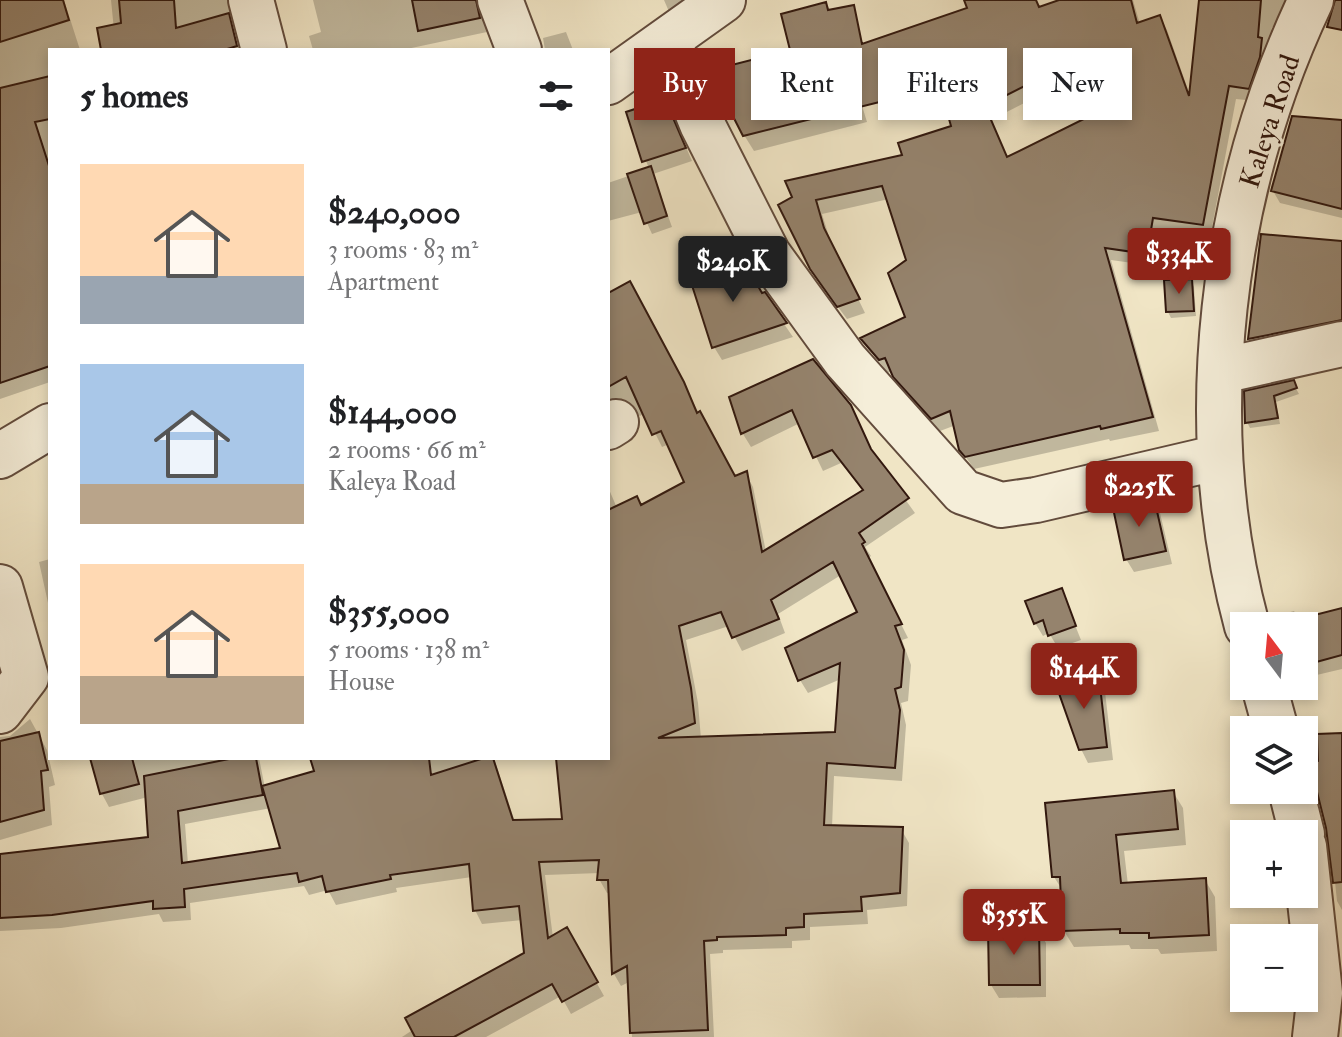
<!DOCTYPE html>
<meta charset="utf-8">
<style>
body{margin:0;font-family:"IM FELL Double Pica",serif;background:#f2f2f2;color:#202124;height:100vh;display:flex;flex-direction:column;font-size:30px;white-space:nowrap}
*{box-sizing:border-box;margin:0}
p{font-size:26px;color:#757577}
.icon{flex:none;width:44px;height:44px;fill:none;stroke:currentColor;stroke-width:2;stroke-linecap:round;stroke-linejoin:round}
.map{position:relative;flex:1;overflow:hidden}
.sheet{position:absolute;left:48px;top:48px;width:562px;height:712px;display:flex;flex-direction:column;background:#fff;border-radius:0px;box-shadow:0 4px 12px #0003}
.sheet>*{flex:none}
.top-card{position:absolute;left:634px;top:48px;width:588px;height:72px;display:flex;gap:16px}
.needle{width:52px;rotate:344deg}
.tools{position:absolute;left:1230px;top:612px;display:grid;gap:16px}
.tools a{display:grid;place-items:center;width:88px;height:88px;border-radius:0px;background:#fff;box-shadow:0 4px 12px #0003;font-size:40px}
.price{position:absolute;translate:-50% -68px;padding:0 18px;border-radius:8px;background:#8f2418;color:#fff;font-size:26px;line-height:52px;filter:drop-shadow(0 2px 4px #0008)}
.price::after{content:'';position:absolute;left:50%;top:48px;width:24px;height:18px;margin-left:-12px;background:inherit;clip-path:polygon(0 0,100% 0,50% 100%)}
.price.active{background:#222;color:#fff}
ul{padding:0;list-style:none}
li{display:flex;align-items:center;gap:24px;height:200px;padding:0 32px}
li span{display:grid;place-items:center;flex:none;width:224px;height:160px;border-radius:0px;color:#555}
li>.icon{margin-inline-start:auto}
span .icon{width:96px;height:96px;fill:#fffc;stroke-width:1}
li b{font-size:34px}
h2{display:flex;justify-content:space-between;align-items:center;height:96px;padding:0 32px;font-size:34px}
.pill{padding:0 28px;border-radius:0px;background:#fff;box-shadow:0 4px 12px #0003;font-size:28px;line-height:72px}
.pill.active{background:#8f2418;color:#fff}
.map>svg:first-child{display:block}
</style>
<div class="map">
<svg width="1342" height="1037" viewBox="0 0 1342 1037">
<rect width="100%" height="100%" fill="#f0e5c5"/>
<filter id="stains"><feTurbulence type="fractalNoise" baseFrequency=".0025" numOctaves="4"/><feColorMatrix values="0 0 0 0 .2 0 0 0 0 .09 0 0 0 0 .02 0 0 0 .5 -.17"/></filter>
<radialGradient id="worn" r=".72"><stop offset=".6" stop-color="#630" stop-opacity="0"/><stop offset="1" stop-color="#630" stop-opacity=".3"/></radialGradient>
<!-- shadow -->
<path fill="#0003" fill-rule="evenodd" d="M0,0H64L80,50H50V382L0,399Z
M111,0H239L231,6L241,50H116Z
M313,0H487L482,10L487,32L402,50H313L309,36L321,32Z
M664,0H703L673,21Z
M1065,0H1133L1140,24L1160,17L1167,30L1191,98L1201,0H1297L1284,29L1272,27L1266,71L1256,101L1236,99L1210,238L1159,231L1154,266L1111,260L1159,431L1110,441L1109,439L974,469L961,450L956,425L940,431L903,390L893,370L888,373L862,339L908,318L909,260L889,199L822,214L831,243L865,313L847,319L820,283L781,206L904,156L954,128L946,101L902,112L894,99L882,40L993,20ZM1085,72L1101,113L1008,159L991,120Z
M827,4L836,21L867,122L754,151L744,135L792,51L783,16Z
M566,32L573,50H545L543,38Z
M629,113L672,115L692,161L653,174L672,227L652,234L642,212L608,221V183L649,169Z
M1342,122V218L1280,203L1273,191Z
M1263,236L1342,243V331L1256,350L1250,339Z
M1191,281L1194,287L1196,316L1171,318L1168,312Z
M608,295L637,297L734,479L746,474L753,487L766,552L864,492L841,463L823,471L800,423L751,447L743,434L731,398L850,406L874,456L915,513L865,547L871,556L868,558L908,638L902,640L911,665L908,701L901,703L906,725L902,781L834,776L832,827L901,829L909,843L907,906L867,910L868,924L810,927V940L792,941V948L723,950V953L710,954L714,1037H632L629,982L621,986L614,974L611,893H607L599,879L600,873L545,875L553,938L567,930L604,996L571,1014L561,996L486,1037H402L526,955L522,920L482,924L475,910L472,877L396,888L397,892L336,905L328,890L309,895L304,886L190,903L191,920L163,922L159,914L61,928L0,931V856L151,839L148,797L109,807L102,794L92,758H259L265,788L316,772L312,758H494L515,822L564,821L557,758H608V487L617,508L641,507L687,483L669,444L662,447L645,413L640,416L625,410L608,416ZM841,575L859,613L800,680L808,693L841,679L837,734L701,739L698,703L686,640L729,626L742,651L785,633L778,614ZM271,808L283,850L188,864L185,824Z
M764,295L793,337L722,360L714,347Z
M1293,383L1299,394L1276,402L1280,424L1250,428L1247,422L1246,393Z
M1153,500L1160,513L1172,564L1134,572L1126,559Z
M50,559V612L39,562Z
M1061,590L1081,640L1058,648L1049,633L1043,636L1035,623Z
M1342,610V669L1304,678V626H1273L1272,617L1294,611L1300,621Z
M1098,679L1105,692L1113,760L1088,763L1081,749Z
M30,719L47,750L55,785L49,787L52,825L0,840V737L10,736Z
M1342,735V910L1337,901L1331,843L1317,785L1311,780L1304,768L1321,762Z
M1173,792L1183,808L1186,845L1124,851L1128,885L1205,880L1215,897L1217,951L1161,954L1158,949H1131L1129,945L1074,947L1064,931L1063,891L1054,877Z
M1038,930L1046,943V997L999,998L991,985Z"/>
<!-- building -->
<path fill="#95836d" stroke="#32180e" stroke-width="2" fill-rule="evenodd" d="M0,0H63L69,20L0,42Z
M119,0H174L176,28L229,13L237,46L224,50H101L97,28L121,23Z
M412,0H476L480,18L418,31Z
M964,0H1036L1039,7L1059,0H1131L1137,23L1160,15L1189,96L1199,0H1261L1258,37L1262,38L1260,57L1249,89L1229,86L1203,225L1153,218L1147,254L1105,248L1153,417L1101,429L1100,426L965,457L959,450L950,411L931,419L893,377L885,358L879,360L860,338L905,317L888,273L906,260L882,186L816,200L824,228L860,299L837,307L810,269L778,205L792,197L785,181L902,155L898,143L951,126L940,87L743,136L716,83L723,80L720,68L790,50L781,14L826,2L828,10L854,5L862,44L967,8ZM1078,59L1098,112L1007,157L985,106Z
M1335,0H1342V30L1327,27Z
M50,76V119L35,122L50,169V366L0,383V88Z
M665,99L686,148L642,162L626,112Z
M1292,116L1342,120V209L1271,191Z
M651,166L667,216L644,224L627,174Z
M1261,234L1342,241V320L1248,339Z
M742,258L762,293L765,292L787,323L712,348L689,276Z
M1192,279L1194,311L1166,312L1164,280Z
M630,281L684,382L697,413L700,411L735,476L747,471L762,552L863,490L832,450L813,458L792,410L741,434L729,397L813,359L851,405L871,449L909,498L859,533L865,542L862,544L902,624L895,626L904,650L901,687L895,689L900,710L895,768L827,763L824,825L903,827L900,893L861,897L862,911L804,914V927L786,928V935L717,937V940L704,941L708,1030L630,1033L627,966L612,974L608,880H597L599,860L539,862L548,938L567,927L598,982L562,1002L552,984L454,1037H415L405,1018L524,953L519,906L473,911L469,864L390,875L391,879L326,892L322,876L299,882L297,873L184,889L185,907L153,909V901L52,915L0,918V854L148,837L144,776L234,758H256L263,795L178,811L182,863L280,848L262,786L314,771L310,758H429L431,775L484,758H493L513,820L562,819L556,758H608V510L637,496L641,505L684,482L661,431L652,435L626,377L608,387V293ZM833,562L857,612L785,648L798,681L840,663L835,732L658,738L695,723L691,688L679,626L721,612L732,638L779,619L771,600Z
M1294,380L1297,388L1274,396L1278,418L1245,423L1244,391Z
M1154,498L1166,551L1124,560L1113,508Z
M1062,588L1076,626L1048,636L1043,620L1034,624L1025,601Z
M1342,608V655L1309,664L1304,641V626H1300L1299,619Z
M1099,677L1107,747L1079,750L1055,682Z
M39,732L48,770L41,771L44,810L0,822V741Z
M1342,733V882L1333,883L1326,828L1315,784L1304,770V764L1318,761L1317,734Z
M90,758H132L139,784L100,794Z
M1174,790L1178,829L1116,835L1121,883L1206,878L1209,935L1149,938V933H1120V929L1062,931L1060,877H1052L1045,803Z
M1039,928L1040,985H989L988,929Z"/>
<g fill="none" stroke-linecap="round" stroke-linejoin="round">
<!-- minor casing -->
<g stroke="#624b3c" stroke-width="48">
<path id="minor" d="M251,0L264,50
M500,0L519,50
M668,40L702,124L768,254L845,360L963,492L1001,505L1036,500L1220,457
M608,82L723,0
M1221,371L1342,344
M608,427L616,422
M0,456L50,426
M0,587L26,677L0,711
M1247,626C1192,422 1221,190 1311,0
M1264,686L1276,730
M1291,790L1302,834
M1304,846L1320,993L1315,1037"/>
</g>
<!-- minor -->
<use href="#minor" stroke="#f5eed9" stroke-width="44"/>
</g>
<g text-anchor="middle" stroke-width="6" stroke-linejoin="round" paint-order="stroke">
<!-- street labels -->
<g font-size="28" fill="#32180e" stroke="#f5eed9">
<text transform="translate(1269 121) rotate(-72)" y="10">Kaleya Road</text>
</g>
</g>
<rect width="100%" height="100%" filter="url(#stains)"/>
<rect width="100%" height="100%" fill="url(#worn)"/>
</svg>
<div class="tools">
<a><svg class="needle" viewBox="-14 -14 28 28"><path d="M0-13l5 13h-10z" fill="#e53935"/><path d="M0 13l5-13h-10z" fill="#757577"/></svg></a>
<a><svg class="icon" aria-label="layers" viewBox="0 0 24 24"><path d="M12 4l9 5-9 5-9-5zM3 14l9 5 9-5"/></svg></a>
<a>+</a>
<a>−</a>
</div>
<b class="price" style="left:1179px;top:296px">$334K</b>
<b class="price active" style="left:733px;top:304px">$240K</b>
<b class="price" style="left:1139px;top:529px">$225K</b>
<b class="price" style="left:1084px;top:711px">$144K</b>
<b class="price" style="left:1014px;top:957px">$355K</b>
<div class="top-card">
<a class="pill active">Buy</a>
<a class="pill">Rent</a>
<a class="pill">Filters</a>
<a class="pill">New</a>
</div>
<section class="sheet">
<h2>5 homes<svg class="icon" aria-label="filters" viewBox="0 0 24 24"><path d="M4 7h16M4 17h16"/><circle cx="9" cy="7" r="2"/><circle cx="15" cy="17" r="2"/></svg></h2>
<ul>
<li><span style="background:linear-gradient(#ffd9b3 70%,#9aa5b1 0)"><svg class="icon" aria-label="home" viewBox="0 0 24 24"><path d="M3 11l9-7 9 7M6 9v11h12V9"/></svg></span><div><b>$240,000</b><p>3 rooms · 83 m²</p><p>Apartment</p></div></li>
<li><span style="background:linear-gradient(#a9c7e8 75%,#b9a48a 0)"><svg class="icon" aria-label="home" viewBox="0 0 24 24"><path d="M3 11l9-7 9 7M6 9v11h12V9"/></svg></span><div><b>$144,000</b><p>2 rooms · 66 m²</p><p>Kaleya Road</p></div></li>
<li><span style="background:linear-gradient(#ffd9b3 70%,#b9a48a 0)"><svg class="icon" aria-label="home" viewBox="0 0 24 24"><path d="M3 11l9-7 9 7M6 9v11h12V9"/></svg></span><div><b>$355,000</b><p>5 rooms · 138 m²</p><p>House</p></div></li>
</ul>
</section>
</div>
